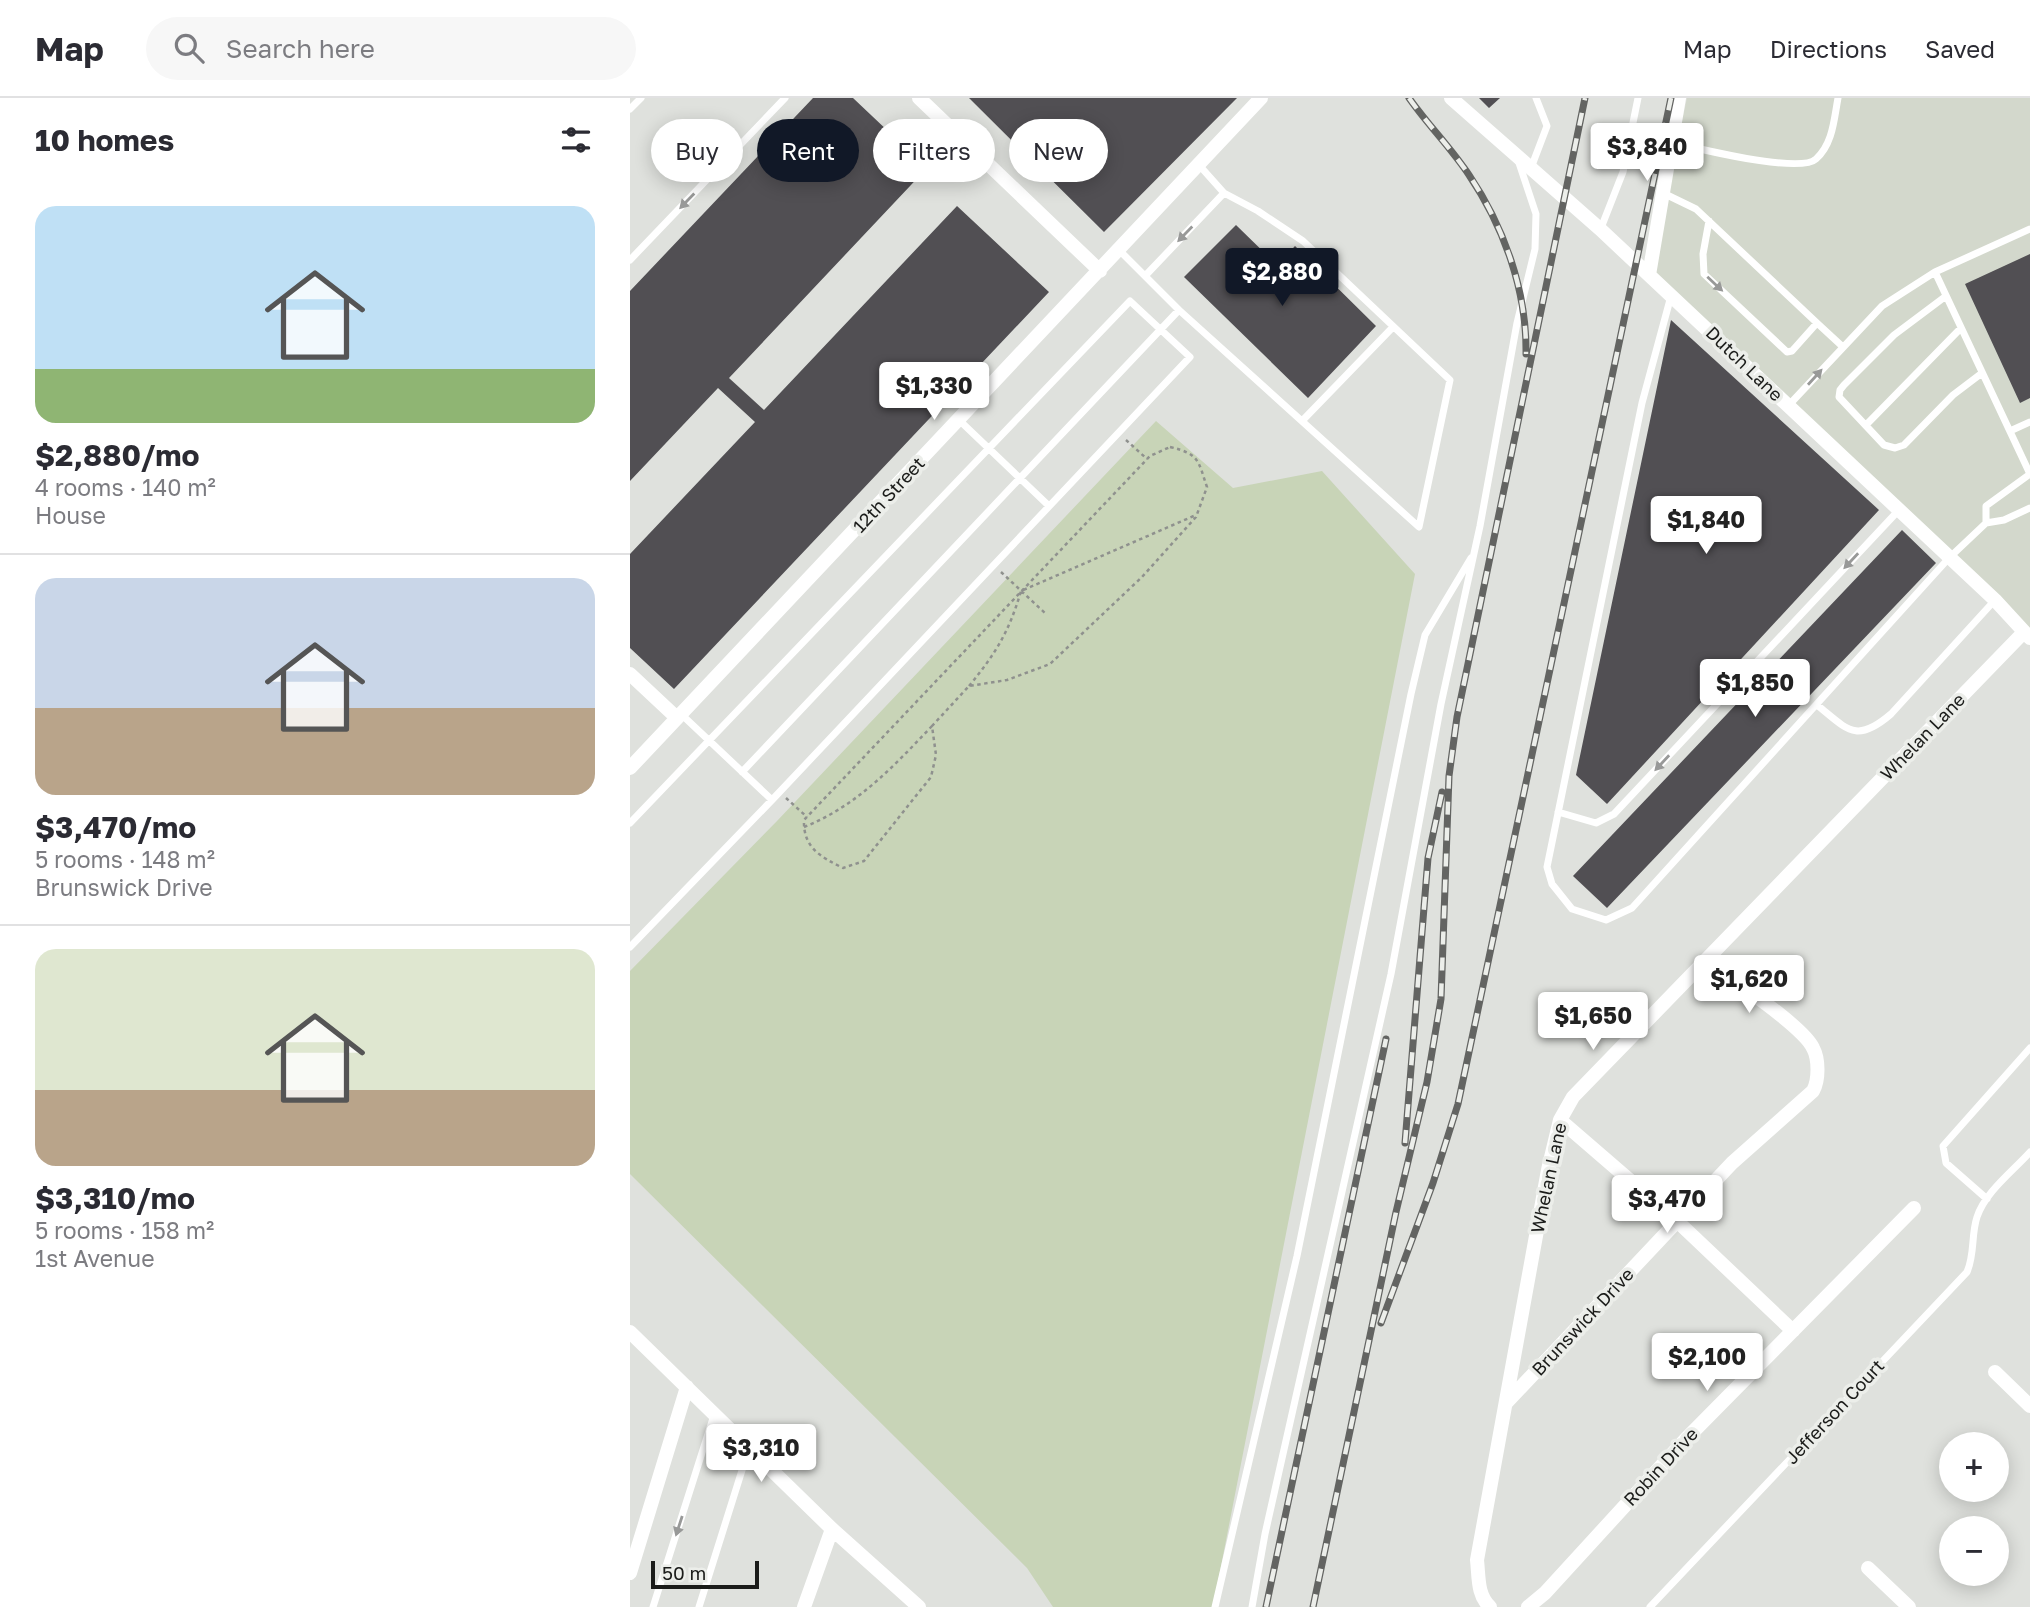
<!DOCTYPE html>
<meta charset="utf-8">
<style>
body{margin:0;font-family:"Golos Text",sans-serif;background:#f7f7f7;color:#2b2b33;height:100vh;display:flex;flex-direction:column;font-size:26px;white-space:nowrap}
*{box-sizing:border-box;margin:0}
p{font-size:23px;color:#7c7c81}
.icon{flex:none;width:38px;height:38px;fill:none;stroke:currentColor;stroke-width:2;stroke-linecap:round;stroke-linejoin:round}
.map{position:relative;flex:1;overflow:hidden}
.panel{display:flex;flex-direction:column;background:#fff;width:630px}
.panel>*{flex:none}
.top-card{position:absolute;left:21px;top:21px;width:665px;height:63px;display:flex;gap:14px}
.controls{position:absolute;left:1309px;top:1334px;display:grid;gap:14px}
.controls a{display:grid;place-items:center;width:70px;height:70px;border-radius:50%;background:#fff;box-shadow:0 4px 18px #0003;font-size:35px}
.scale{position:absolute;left:21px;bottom:18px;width:108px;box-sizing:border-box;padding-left:7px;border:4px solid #1b1c1a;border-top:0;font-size:19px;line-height:24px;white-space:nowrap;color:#1b1c1a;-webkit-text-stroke:5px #eceeea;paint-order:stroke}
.price{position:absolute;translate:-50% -60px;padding:0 16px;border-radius:7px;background:#fff;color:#222;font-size:23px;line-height:46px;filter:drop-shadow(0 2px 4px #0008)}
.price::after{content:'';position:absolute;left:50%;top:42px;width:21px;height:16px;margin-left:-10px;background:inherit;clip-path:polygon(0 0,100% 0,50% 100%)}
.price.on{background:#111827;color:#fff}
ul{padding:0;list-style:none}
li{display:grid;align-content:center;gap:14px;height:371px;padding:0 35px}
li+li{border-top:2px solid #e1e1e2}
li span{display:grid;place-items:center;height:217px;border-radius:21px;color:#555}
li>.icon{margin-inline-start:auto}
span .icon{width:126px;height:126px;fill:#fffc;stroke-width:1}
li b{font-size:30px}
h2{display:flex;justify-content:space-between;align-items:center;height:84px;padding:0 35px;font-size:30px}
.chip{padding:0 24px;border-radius:32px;background:#fff;box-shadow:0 4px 18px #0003;font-size:24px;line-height:63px}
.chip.on{background:#111827;color:#fff}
header{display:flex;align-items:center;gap:42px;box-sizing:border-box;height:98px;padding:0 35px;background:#fff;border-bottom:2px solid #e1e1e2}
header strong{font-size:33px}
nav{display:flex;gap:38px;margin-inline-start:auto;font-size:24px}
.search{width:490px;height:63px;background:#f7f7f7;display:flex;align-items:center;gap:18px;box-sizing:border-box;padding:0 24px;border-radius:38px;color:#7c7c81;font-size:26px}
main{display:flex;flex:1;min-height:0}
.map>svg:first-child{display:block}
</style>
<header>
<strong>Map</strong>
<div class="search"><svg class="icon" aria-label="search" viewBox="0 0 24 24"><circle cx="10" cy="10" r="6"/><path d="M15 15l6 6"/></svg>Search here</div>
<nav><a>Map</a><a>Directions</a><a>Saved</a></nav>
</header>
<main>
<section class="panel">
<h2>10 homes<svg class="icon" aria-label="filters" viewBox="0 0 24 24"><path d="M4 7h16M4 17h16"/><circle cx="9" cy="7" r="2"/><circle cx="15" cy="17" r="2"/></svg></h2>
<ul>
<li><span style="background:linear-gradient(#bfe0f5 75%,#8fb573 0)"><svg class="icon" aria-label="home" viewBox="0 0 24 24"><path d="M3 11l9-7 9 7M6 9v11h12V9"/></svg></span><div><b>$2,880/mo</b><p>4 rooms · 140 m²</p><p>House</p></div></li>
<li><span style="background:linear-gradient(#c9d6e8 60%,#b9a48a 0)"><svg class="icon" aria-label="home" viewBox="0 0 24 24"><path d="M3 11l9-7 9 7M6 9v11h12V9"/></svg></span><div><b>$3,470/mo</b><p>5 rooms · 148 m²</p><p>Brunswick Drive</p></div></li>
<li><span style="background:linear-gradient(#dfe7d0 65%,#b9a48a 0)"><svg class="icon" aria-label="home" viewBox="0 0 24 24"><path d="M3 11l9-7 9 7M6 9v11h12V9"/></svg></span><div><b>$3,310/mo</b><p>5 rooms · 158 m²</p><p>1st Avenue</p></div></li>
</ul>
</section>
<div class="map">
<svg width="1400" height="1509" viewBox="0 0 1400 1509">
<rect width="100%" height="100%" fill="#dfe1dd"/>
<!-- built -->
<path fill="#d3d8cc" d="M1057,0H1400V536L1019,177Z"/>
<!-- green -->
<path fill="#c8d4b7" d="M526,323L603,390L692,373L785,476L583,1509H423L397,1470L0,1076V873L147,723Z"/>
<!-- building -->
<path fill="#514f53" d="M183,0H223L297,70L99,280L134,312L327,108L419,194L44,591L0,550V456L125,324L88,290L0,383V193Z
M339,0H607L474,134Z
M849,0H870L859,10Z
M606,127L647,167L665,148L746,228L678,300L554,179Z
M1400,156V300L1390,305L1335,186Z
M1041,222L1249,412L977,706L946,677Z
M1272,432L1306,465L977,810L943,778Z"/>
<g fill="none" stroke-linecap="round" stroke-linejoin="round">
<!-- path -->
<path stroke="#8f918e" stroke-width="2.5" stroke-dasharray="3.5 3.5" stroke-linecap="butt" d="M496,342L517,361
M540,349C570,356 568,363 577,389L566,419L512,479L420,566L377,582L339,588L302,628L306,657L301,679L234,763L213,770C191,759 173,750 174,722L520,358Z
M371,474L416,516
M339,588C366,555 379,534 391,493L566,417
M156,700L177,719
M174,729C227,708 264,668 302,628"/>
<!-- service -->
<path stroke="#fff" stroke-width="7" d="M0,11L11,0
M1041,44C1065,50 1170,76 1186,61C1203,46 1204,21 1208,0
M901,70L917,28L906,0
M1033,95L1066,111L1187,225L1162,253L1157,254L1074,176L1073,156L1079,123
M971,130L993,74L1008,0
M0,162L155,0
M1305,174L1400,376
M515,178L594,95
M1041,198L1012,305L917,769L922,786L942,811L976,822L1002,810L1319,460L1356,425
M1316,198L1264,237L1214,287L1210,292L1209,299L1254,347L1265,350L1274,347L1323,297L1352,275
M549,212L789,429L820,282L673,143L628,113L594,95L569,67
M1187,225L1213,249
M1158,308L1252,208L1305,174L1400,131
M329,322L419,408
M672,323L763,229
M1236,327L1331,230
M1380,333L1400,324
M1400,376L1356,408V425L1374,422L1400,410
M1187,607C1218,632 1226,646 1261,616L1365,502
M112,674L549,212L489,152
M928,714L966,725L984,716L1268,413
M0,725L500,203L560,259L142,702L51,616
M0,849L142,702
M1357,1101L1316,1065L1313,1048L1400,950
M23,1509L84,1317
M69,1509L119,1350
M585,1509L667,1158L781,596L795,537L841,460
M622,1509L635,1436L761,876L811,606L850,428L887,225L905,151L906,116L888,62
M1020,1509L1337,1174C1345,1156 1341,1137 1347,1119C1355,1094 1383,1073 1400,1054"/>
<!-- minor -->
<path stroke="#fff" stroke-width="14" d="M289,0L470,173
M821,0L970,131L1365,502L1400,540
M1019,177L1049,0
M0,576L47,620
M0,670L631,0
M930,1022L1047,1123L1163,1233
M0,1234L202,1431L289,1509
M1365,1274L1400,1308
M877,1304L1102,1065L1183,993C1189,982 1189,961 1183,950C1173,928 1099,880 1076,862
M1238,1470L1279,1509
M0,1475L57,1289
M174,1509L202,1431
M860,1509C847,1497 849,1479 847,1462L918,1072L930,1022L943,999L1394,534
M898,1509L915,1495L1055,1342L1284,1110"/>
<!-- rail casing -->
<g stroke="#636462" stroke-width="7">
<path id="rail" d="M779,0C798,27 821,50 839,77C874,129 897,193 896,256
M775,1045L798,760L812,694
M751,1225L803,1085L828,1006L1041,0
M636,1509L756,941
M683,1509L766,1114L797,984L811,901L819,678L827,619L955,0"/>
</g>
<!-- rail -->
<use href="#rail" stroke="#eceeea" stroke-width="4.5" stroke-dasharray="13" stroke-linecap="butt"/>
</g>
<!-- one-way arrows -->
<defs><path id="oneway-solid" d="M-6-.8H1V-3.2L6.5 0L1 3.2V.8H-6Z" transform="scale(1.75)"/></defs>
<g fill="#989998">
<use href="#oneway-solid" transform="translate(57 103) rotate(134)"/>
<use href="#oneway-solid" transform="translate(555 136) rotate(134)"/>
<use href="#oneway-solid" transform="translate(1085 186) rotate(43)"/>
<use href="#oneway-solid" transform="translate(1185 279) rotate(-48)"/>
<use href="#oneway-solid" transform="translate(1221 463) rotate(133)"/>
<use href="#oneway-solid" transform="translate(1032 665) rotate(133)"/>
<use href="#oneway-solid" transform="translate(49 1428) rotate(108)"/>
</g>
<g text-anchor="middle" stroke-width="7" stroke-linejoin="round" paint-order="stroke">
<!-- street labels -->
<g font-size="18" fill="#1b1c1a" stroke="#eceeea">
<text transform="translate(1114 266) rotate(44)" y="6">Dutch Lane</text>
<text transform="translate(259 397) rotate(-47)" y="6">12th Street</text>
<text transform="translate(1293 639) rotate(-46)" y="6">Whelan Lane</text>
<text transform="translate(919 1080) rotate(-78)" y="6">Whelan Lane</text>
<text transform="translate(953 1224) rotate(-47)" y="6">Brunswick Drive</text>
<text transform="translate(1205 1314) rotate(-47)" y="6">Jefferson Court</text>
<text transform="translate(1031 1369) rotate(-47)" y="6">Robin Drive</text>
</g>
</g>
</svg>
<div class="controls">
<a>+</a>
<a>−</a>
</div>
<div class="scale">50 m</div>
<b class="price" style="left:1017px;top:85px">$3,840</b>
<b class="price on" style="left:652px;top:210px">$2,880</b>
<b class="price" style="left:304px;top:324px">$1,330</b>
<b class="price" style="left:1076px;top:458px">$1,840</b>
<b class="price" style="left:1125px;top:621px">$1,850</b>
<b class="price" style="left:1119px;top:917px">$1,620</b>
<b class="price" style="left:963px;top:954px">$1,650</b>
<b class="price" style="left:1037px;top:1137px">$3,470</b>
<b class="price" style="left:1077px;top:1295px">$2,100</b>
<b class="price" style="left:131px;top:1386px">$3,310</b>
<div class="top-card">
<a class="chip">Buy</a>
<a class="chip on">Rent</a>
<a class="chip">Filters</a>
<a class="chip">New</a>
</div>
</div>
</main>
